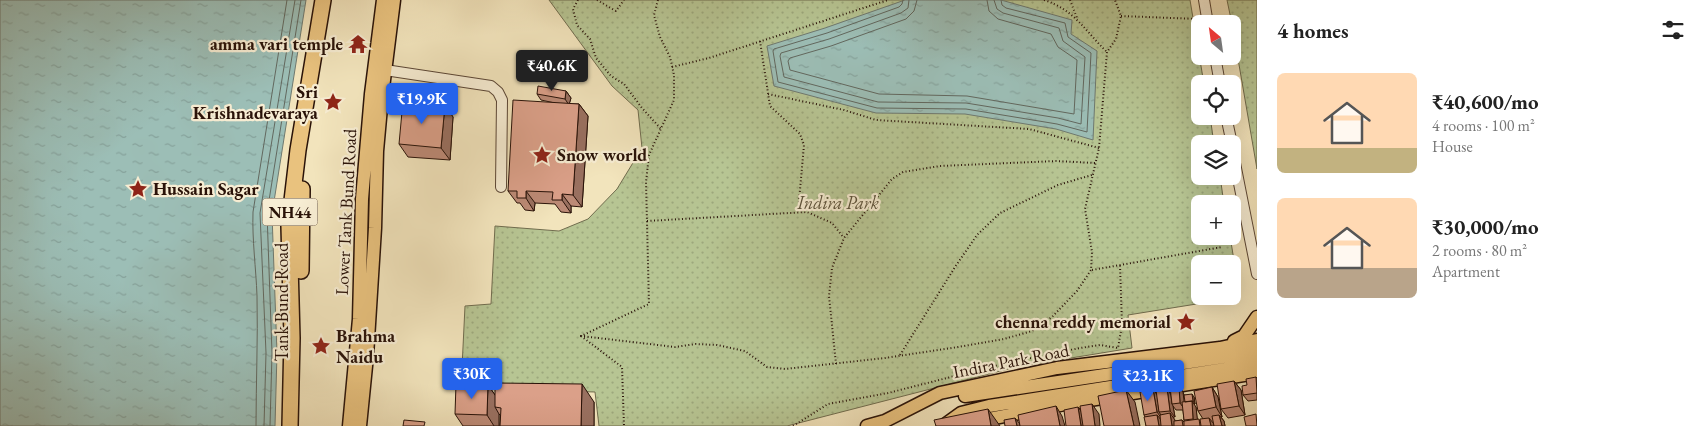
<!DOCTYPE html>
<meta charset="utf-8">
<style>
body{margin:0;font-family:"EB Garamond",serif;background:#f6f6f6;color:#222;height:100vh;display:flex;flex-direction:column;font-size:19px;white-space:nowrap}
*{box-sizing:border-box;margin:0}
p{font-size:16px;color:#767676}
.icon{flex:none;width:28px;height:28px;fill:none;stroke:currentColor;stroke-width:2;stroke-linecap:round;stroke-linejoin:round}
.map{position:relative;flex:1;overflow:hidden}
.side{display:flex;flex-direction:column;background:#fff;width:450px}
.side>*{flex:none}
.needle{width:32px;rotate:331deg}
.tools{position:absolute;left:1191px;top:15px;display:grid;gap:10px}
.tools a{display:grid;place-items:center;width:50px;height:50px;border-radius:8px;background:#fff;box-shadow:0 5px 20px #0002;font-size:25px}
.price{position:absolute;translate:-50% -42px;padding:0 11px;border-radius:5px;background:#2563eb;color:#fff;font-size:16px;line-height:32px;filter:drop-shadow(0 1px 2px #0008)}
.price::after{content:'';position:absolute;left:50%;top:30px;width:15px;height:11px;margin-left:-8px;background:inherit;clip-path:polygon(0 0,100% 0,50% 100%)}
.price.selected{background:#222;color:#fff}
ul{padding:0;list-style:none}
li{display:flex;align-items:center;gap:15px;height:125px;padding:0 20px}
li span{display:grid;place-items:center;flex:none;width:140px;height:100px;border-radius:8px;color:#555}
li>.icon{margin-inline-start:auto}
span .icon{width:60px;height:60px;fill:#fffc;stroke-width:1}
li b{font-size:21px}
h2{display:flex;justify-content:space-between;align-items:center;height:60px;padding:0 20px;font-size:21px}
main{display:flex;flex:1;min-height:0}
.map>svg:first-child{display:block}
</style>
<main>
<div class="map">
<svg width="1257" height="426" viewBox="0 0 1257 426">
<defs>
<pattern id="park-dots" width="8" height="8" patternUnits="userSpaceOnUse" patternTransform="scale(1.25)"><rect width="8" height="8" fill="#b7c593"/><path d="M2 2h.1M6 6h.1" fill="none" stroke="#9da87d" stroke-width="1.8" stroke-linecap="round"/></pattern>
<pattern id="water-ripples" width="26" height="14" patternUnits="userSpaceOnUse" patternTransform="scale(1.25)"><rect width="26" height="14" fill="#9cbeb6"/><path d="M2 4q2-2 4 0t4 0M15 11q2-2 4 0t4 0" fill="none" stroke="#86a29b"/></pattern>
</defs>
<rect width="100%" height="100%" fill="#f2e4bc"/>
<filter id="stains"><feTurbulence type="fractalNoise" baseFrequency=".004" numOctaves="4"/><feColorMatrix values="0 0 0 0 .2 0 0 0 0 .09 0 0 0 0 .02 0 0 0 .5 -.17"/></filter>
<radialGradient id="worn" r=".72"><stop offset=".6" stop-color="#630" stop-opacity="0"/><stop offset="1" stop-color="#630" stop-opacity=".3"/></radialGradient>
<!-- park -->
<path fill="url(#park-dots)" stroke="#706c4e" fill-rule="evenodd" d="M549,0H1190L1204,84H1200V116H1210L1214,144H1200V176H1220L1224,204H1200V236H1230L1240,297L1128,315L1132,348L1016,367L787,426H599L595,392L461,388L465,306L491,304L495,226L559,231L588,219L617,189L642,148L638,110L612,86ZM1200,264H1232V296H1200Z
M1227,0H1257V169L1232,24Z"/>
<!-- water -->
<path fill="url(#water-ripples)" stroke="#6e7970" d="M0,0H306L272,214L277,353L275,426H0Z
M905,0H1001L1072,20L1071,34L1097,51L1093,140L1056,129L965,114L876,113L774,86L767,46L825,28Z"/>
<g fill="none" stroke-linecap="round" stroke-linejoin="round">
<!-- shore -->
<path stroke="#62685f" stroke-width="1" d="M903,0L902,4L899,7L827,33L774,49L773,51L778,82L877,108L966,109L1057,124L1087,132L1091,53L1068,37L1065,23L1006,8L1002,5L1001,0
M909,0L908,8L901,13L829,39L781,53L780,56L784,77L878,102L966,103L1058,118L1081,124L1085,57L1063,41L1059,28L1003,13L997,9L994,0
M917,0L914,11L906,19L831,46L790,58L788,61L790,70L879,94L967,96L1074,114L1077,60L1058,47L1051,34L998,19L989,11L987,0
M256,426C256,383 258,339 257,296C256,268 252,240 253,212L287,0
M264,426L266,353L260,213L295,0
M270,426L272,353L267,213L301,0"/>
<!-- minor casing -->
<g stroke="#5b4635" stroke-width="12">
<path id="minor" d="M1204,0L1208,24
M1215,56L1220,84
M385,70L491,86L498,92L502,100L501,187
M1226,116L1232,144
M1232,148L1257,274"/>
</g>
<!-- major casing -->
<g stroke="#291208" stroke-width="15">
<path id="major" d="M1234,341L1244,336L1257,317
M965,396L1257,352
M979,421L1065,404L1257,373
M349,426L359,319L362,199L371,94L383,0
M360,426L367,356L375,228L377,151L382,96L394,0
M867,426L885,421L940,393L1057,368L1220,348L1257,340
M943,426L961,413L989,406L1257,364"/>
</g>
<!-- highway casing -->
<g stroke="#291208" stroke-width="18">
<path id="highway" d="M301,271L302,189
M290,426L292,338L289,226L298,150L323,0"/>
</g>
<!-- path -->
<path stroke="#291208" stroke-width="2" stroke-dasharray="1 2.5" stroke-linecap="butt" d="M578,0L573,9L577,25L590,39L596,58L611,76L624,84L642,108L661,129
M597,0L616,11L624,0
M658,0L654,15L660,37L670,57L674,75V100L649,155L646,182L649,304L581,336L675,347L696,344L717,345L745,351L767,367L785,369L885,358L958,347L1004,339L1032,331L1052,317L1077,291L1091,270L1092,252L1085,209L1099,148L1107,52L1116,39L1121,16L1115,0
M1044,0C1075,10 1085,31 1107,52
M1070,0L1077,18
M1121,16L1198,19
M760,41L770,106L800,134L804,145L798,212
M672,67L709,58L888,0
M768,94L844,110L876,120L1029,129L1099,148
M647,221L807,212L832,223L844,238
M1092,270L1222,247
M581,336L622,367L624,426
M900,355L955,267L977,235L1000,213L1058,185L1092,175
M836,364L829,296L832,268L844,238L892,179L903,172L940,166L1056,161L1095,163
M793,426L828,404L888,393L1002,364L1080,348L1100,345L1118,348L1122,325L1120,265"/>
<!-- minor -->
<use href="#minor" stroke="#f7edd3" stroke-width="10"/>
<!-- major -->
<use href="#major" stroke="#e9c27e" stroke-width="12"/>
<!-- highway -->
<use href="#highway" stroke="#e9c27e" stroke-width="15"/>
</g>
<!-- wall -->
<path fill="#bc8a76" stroke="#291208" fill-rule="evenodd" d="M566,91L571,98L569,104H579L588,116L582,207L571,206V213L561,212L555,204L535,203L534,211L525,210L520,203H517L508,191L555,103L541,100L537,94Z
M445,105L453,117L450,160L408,157L399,144Z
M1256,377L1257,378V400L1248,401L1243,395L1247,385Z
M1234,381L1241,390L1245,415L1228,418L1221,409Z
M488,385L495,395L594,402V426H500L501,416L499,414V426H463L455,414Z
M1179,386L1183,392L1184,395L1194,397L1195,404L1194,405L1196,407L1197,419L1200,421L1203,419L1198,411L1212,387L1218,397L1222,417H1221L1224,421L1225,426H1146L1145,417L1144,415L1156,394H1171ZM1173,406L1176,410H1183L1184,420V422L1182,420L1175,421L1173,417H1175Z"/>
<!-- shaded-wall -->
<path fill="#997060" stroke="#291208" d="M566,91L571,98L569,105L565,99Z
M579,104L588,116L582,207L573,195Z
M445,105L453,117L450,160L441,148Z
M526,191L535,203L534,211L526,198Z
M562,194L571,206V213L562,200Z
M1234,381L1241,390L1245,415L1239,406Z
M582,384L594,402V426H581Z
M488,385L500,402L495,407L499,414V426H494L487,415Z
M1179,386L1183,392L1185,410L1180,403Z
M1212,387L1218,397L1222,417L1216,407Z
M1167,388L1171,395L1172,404L1173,406L1175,417L1170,411Z
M1153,389L1158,396L1159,412L1161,415L1162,419L1157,412Z
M1126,390L1135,402L1140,426H1134Z
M1192,394L1194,397L1195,404L1193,401Z
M1192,401L1196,407L1198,425L1193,419Z
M1092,404L1099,414L1100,426H1095Z
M1056,406L1062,416L1065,426H1060Z
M1078,407L1085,417L1086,426H1081Z
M988,409L1000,426H991Z
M1170,413L1175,420V426H1172Z
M1157,415L1162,421V426H1159Z
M1219,415L1224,421L1225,426H1222Z
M1015,418L1020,424V426H1017Z
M1209,418L1214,424V426H1211Z"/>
<!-- building -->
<path fill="#dba089" stroke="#291208" d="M538,86L566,91L565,99L537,94Z
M513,100L579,104L573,195L562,194V200H552L553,192L526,191V198H517V191H508Z
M403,101L445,105L441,148L399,144Z
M1256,377L1257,393L1243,395L1242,386L1247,385L1246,379Z
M1234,381L1239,406L1221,409L1217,384Z
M495,383L582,384L581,426H500L501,408L495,407Z
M456,384L488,385L487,415L455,414Z
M1179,386L1180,403L1172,404L1170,387Z
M1212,387L1216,407L1198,411L1194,391Z
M1167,388L1170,411L1159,412L1156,390Z
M1153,389L1157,412L1144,415L1140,392Z
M1126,390L1134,426H1104L1098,396Z
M1192,394L1193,401L1185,402L1184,395Z
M1192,401L1193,419L1184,420L1182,402Z
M1092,404L1095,426H1083L1080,406Z
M1056,406L1060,426H1020L1018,415Z
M1078,407L1081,426H1066L1064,410Z
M988,409L991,426H936L934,420Z
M1170,413L1172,426H1161L1160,415Z
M1256,414L1257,426H1246L1244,417Z
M1157,415L1159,426H1146L1144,417Z
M1219,415L1222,426H1214L1212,416Z
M1015,418L1017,426H1005L1004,420Z
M1209,418L1211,426H1201L1200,419Z
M1199,419L1200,426H1184V421Z
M404,420L425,422L424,426H403Z
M1182,420L1183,426H1174V421Z"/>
<!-- icons -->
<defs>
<g id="temple-bare" transform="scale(1.5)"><path d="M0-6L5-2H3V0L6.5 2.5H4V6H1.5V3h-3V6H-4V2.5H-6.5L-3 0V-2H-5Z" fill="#8f2418" stroke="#f7edd3" stroke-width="2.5" paint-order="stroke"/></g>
<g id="sight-bare" transform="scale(1.5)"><path d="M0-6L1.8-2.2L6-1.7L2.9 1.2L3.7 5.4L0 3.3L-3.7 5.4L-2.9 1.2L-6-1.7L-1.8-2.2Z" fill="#8f2418" stroke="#f7edd3" stroke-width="2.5" paint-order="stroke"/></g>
</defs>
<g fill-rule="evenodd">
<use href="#temple-bare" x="358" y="44"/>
<use href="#sight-bare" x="333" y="102"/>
<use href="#sight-bare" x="542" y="155"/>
<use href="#sight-bare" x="138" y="189"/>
<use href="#sight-bare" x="1186" y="322"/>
<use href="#sight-bare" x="321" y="346"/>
</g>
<g text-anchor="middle" stroke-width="4.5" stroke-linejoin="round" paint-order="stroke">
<!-- shield labels -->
<rect fill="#f7edd3" stroke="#675445" stroke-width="1" x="262.5" y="198.5" width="55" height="27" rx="4"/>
<g font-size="16" font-weight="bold" fill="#291208">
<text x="290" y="218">NH44</text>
</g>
<!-- poi labels -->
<g font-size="18" font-weight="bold" fill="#291208" stroke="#f7edd3" text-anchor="end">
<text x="343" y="50">amma vari temple</text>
<text x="318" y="98">Sri<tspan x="318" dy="21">Krishnadevaraya</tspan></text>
<text x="557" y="161" text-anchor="start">Snow world</text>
<text x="153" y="195" text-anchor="start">Hussain Sagar</text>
<text x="1171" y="328">chenna reddy memorial</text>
<text x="336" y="342" text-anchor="start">Brahma<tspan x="336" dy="21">Naidu</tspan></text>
</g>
<!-- park labels -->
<g font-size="18" font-style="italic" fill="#5b5139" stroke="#f7edd3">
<text x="838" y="209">Indira Park</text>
</g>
<!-- street labels -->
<g font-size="18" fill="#291208" stroke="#f7edd3">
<text transform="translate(346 212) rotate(-87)" y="6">Lower Tank Bund Road</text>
<text transform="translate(282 302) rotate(-90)" y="6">Tank Bund Road</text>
<text transform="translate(1011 361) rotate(-11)" y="6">Indira Park Road</text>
</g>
</g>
<rect width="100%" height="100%" filter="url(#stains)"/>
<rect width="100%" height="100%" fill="url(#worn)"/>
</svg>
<div class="tools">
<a><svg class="needle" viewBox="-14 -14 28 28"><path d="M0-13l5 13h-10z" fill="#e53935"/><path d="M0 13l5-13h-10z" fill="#767676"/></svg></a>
<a><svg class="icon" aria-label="locate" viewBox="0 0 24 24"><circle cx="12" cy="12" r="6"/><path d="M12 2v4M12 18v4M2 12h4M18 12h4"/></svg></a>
<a><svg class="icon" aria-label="layers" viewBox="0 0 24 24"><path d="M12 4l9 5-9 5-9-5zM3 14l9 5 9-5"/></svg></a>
<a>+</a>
<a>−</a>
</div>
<b class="price selected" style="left:552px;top:92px">₹40.6K</b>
<b class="price" style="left:422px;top:125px">₹19.9K</b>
<b class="price" style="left:472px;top:400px">₹30K</b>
<b class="price" style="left:1148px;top:402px">₹23.1K</b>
</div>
<section class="side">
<h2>4 homes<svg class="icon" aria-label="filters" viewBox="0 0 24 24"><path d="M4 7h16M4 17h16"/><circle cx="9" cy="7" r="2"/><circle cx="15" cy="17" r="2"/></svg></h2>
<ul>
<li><span style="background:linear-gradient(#ffd9b3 75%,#c2b280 0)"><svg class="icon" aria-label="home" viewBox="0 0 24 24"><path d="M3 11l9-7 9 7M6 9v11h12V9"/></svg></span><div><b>₹40,600/mo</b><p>4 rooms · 100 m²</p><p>House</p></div></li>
<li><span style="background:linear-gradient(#ffd9b3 70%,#b9a48a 0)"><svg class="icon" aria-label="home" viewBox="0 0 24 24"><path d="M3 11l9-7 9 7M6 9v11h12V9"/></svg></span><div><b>₹30,000/mo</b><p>2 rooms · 80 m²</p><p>Apartment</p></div></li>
</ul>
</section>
</main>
